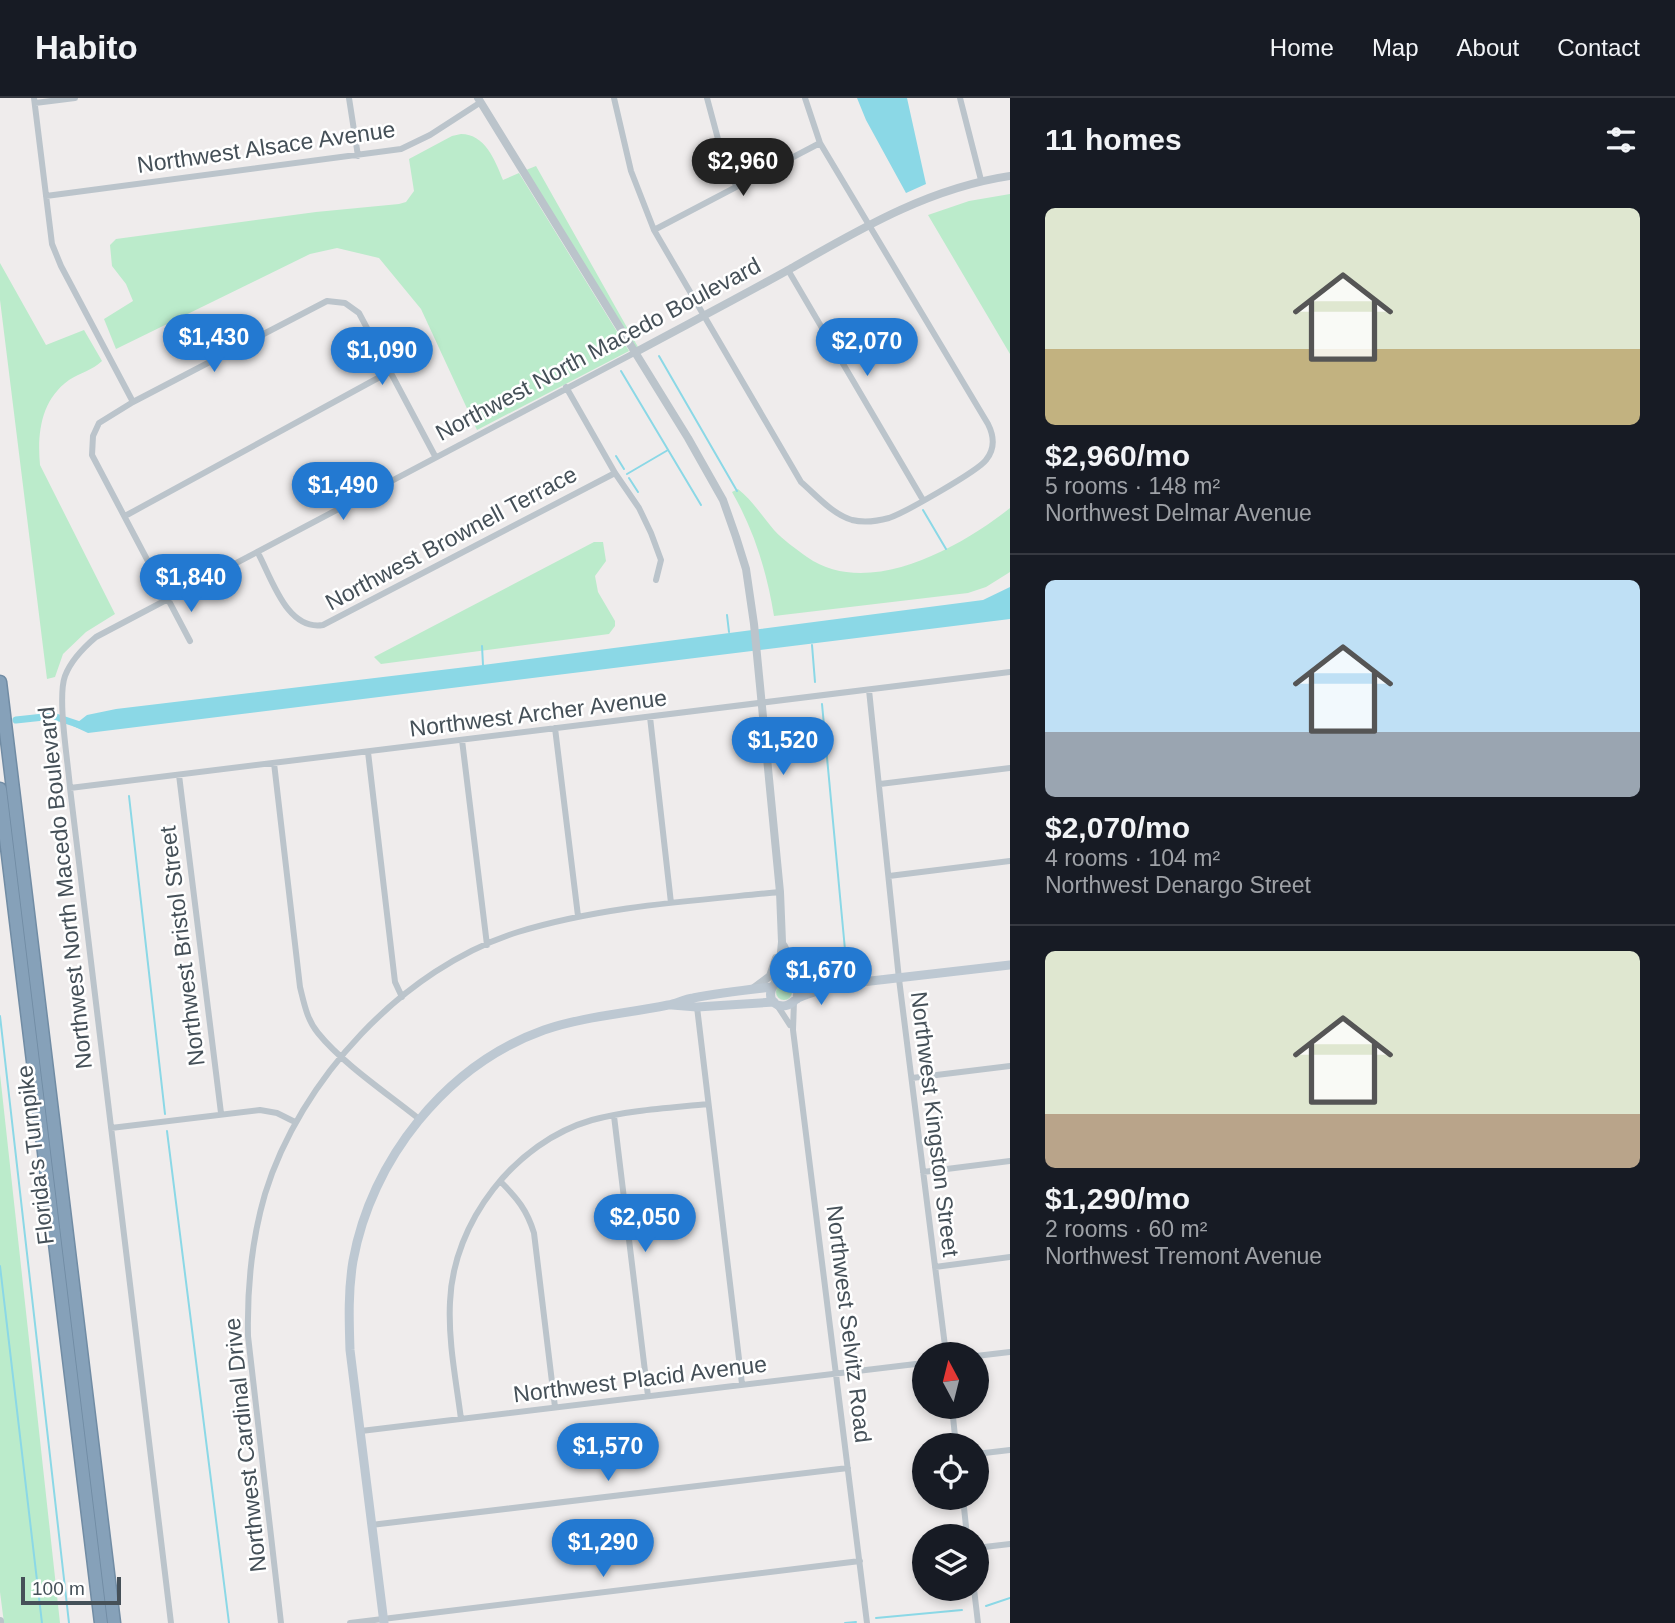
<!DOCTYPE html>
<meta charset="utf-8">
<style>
body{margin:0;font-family:Arial,sans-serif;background:#242831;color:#f1f3f6;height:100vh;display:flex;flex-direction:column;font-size:26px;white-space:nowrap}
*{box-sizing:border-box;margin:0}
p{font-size:23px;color:#9ea1a6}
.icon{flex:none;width:38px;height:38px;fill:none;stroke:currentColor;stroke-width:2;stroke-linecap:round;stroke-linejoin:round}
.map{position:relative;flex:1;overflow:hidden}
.details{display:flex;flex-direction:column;background:#171b24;width:665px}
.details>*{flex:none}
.needle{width:46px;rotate:353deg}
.fabs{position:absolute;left:912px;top:1244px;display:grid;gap:14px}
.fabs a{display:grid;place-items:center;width:77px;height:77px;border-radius:50%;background:#171b24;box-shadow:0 4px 10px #0003;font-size:35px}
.scale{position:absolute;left:21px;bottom:18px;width:100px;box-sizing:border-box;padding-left:7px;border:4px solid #455058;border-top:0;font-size:19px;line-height:24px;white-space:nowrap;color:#455058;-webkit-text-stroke:5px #fff;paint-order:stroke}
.price{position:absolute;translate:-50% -60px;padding:0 16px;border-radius:24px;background:#2379d1;color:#fff;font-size:23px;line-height:46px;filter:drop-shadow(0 2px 4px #0008)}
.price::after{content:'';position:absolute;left:50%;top:42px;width:21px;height:16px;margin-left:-10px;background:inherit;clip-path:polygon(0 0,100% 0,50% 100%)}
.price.on{background:#222;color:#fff}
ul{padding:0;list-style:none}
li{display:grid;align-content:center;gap:14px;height:371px;padding:0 35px}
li+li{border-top:2px solid #363941}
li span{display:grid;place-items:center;height:217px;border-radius:10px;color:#555}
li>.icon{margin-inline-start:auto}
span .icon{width:126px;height:126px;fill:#fffc;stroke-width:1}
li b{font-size:30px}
h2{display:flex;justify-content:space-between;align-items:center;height:84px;padding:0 35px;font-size:30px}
header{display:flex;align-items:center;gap:42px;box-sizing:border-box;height:98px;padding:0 35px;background:#171b24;border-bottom:2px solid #363941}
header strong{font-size:33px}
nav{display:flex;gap:38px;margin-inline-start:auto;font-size:24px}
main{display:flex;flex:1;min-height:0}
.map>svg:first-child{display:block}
</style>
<header>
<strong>Habito</strong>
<nav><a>Home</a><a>Map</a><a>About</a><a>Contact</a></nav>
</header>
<main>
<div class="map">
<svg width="1010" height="1525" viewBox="0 0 1010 1525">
<rect width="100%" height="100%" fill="#efecec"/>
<!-- green -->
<path fill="#bbebcb" d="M461,36C485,36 495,62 503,82L519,75L629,253L477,332L421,211L379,160L337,150L310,156L116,251L104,221L133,203L126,186L112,168L110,147L116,141L316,114L399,106L406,104L414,93L409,61L452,38Z
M536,68L638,249L635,250L526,72Z
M1010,96V256L928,117L969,103Z
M0,165L46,247L84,232L102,263C93,272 80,275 69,282C41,302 37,335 40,367L115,516L86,534L63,556L55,579L47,581L0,202Z
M738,391C752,402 762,418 774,432C783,442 796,451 807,459C868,502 961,449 1010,410V474L986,489L968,495L774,518C767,474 754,432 732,394Z
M594,444H603L606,463L595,478L598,494L615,523V528L609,536L381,566L374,559Z
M776 894a8 8 0 1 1 16 0a8 8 0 1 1-16 0Z
M0,976L60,1525H4L0,1494Z"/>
<!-- water -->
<path fill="#8bd8e6" d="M857,0H907L926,86L906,95L866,22Z
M1010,489V521L88,635L73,628L87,617L116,611L483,567L983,502Z"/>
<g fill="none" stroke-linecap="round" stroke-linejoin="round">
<!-- stream -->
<path stroke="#8bd8e6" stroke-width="2" d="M659,258L737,393
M621,273L701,407
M616,358L624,371
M627,376L668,352
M629,380L638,394
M923,412L946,451
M727,517L729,534
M812,547L815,584
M482,548L483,567
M822,606L847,873
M129,698L165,1016
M0,918L69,1525
M167,1033L229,1525
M0,1168L42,1525
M986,1508L1010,1500
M876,1520L962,1512
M845,1525L856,1524"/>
<!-- canal -->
<path stroke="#8bd8e6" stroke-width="7" d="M16,622L53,618L83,628"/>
<!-- motorway casing -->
<g stroke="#718ca4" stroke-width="15">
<path id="motorway" d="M0,584L114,1525
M0,691L101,1525"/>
</g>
<!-- minor -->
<path stroke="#bbc4cb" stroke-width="6" d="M34,0L52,146L61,168L133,304
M349,0L358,58
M614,0L631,73L654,132L801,384C816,397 832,416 852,422C864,425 878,423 889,420C904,415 978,373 986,362C995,351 994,338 988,326L820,45L805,0
M707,0L718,41L736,88
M960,0L981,82
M35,5L75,0
M46,98L401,51L430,37L481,4
M654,132L820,45
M788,172L923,402
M566,289L615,375L639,410L651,435L661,462L656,482
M125,418L389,274
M258,455C272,481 287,533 323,527L615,375
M190,543L92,357L93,338L99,325L133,304L327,203L345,205L359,215L435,358
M869,592L899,881L946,1256
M650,619L671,805
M555,630L578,818
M462,642L487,847
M368,654L395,884L402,899
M274,665L300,889C304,905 307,922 318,935C343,966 388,996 419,1021
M179,677L221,1015
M880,686L1010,670
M70,690L1010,574
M889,778L1010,763
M794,903L793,932L867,1525
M777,907L790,927
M697,909L742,1286
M912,980L1010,968
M614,1018L648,1298
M111,1030L260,1012L277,1015L295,1024
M923,1074L1010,1063
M500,1083C517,1100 527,1112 534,1135L555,1309
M935,1169L1010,1159
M976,1258L1010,1254
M952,1309L956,1348
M461,1321C456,1282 448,1243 450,1204C453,1124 515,1044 592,1022C629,1012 669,1010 708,1006
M361,1333L924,1265
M976,1356L1010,1352
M963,1400L967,1438
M371,1427L848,1370
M976,1450L1010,1446
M974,1491L978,1525
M171,1525L70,690C68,663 57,600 65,578C71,562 83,550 96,539L634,255
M281,1525L248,1238C247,1191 252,1141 265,1096C300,982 403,870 518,834C603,808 692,803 780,794
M350,1525L860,1463"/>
<!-- tertiary -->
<path stroke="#bbc4cb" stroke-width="8" d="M478,0L688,340L723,402L736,439L746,471L754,526L780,794L782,844L779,875L775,884
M634,255C686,227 738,200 790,171C860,131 929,90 1010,78
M784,848L795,873L805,885
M754,890L770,878L776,860
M0,1523V1525"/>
<!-- secondary -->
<path stroke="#bdc8d2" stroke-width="9" d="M795,885L836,887L1010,867
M797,901L798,893L793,883L782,881C767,887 766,907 783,908C791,908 793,903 798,900C808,895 821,892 831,889
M672,907L697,909L774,904
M384,1525L350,1252C349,1222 348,1193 353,1163C371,1062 446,967 544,932C585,918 625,916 668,907C676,906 684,901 693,900C719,895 745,892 772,889"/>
<!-- motorway -->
<use href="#motorway" stroke="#86a1b9" stroke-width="12"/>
</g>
<g text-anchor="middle" stroke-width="5" stroke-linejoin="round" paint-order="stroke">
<!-- street labels -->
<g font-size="23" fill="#455058" stroke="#fff">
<text transform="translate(266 49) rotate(-8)" y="8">Northwest Alsace Avenue</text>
<text transform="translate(598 251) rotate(-28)" y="8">Northwest North Macedo Boulevard</text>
<text transform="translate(451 440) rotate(-28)" y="8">Northwest Brownell Terrace</text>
<text transform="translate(538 615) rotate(-7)" y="8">Northwest Archer Avenue</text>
<text transform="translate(65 790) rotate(-96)" y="8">Northwest North Macedo Boulevard</text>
<text transform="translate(182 848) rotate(-97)" y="8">Northwest Bristol Street</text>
<text transform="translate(935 1026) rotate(83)" y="8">Northwest Kingston Street</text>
<text transform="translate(35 1057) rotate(-97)" y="8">Florida's Turnpike</text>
<text transform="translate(849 1226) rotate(83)" y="8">Northwest Selvitz Road</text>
<text transform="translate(640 1281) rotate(-7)" y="8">Northwest Placid Avenue</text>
<text transform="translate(245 1347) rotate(-96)" y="8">Northwest Cardinal Drive</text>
</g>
</g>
</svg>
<div class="fabs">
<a><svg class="needle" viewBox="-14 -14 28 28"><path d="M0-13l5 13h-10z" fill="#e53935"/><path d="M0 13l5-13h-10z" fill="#9ea1a6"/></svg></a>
<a><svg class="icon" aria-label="locate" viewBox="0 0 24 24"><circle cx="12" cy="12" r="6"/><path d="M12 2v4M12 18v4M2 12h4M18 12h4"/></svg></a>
<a><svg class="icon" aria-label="layers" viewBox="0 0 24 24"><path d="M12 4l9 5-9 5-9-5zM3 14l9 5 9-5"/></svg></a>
</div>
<div class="scale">100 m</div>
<b class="price on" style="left:743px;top:100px">$2,960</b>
<b class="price" style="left:214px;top:276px">$1,430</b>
<b class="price" style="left:867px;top:280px">$2,070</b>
<b class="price" style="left:382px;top:289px">$1,090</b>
<b class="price" style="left:343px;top:424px">$1,490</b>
<b class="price" style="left:191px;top:516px">$1,840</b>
<b class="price" style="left:783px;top:679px">$1,520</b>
<b class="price" style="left:821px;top:909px">$1,670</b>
<b class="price" style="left:645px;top:1156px">$2,050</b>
<b class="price" style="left:608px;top:1385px">$1,570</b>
<b class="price" style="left:603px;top:1481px">$1,290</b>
</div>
<section class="details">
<h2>11 homes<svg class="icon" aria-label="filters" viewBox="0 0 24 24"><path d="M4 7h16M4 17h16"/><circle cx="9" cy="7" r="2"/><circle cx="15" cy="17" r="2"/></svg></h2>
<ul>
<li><span style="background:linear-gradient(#dfe7d0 65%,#c2b280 0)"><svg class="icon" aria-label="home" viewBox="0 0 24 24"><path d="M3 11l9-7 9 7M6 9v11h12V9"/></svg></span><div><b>$2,960/mo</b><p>5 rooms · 148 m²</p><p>Northwest Delmar Avenue</p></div></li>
<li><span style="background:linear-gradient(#bfe0f5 70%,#9aa5b1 0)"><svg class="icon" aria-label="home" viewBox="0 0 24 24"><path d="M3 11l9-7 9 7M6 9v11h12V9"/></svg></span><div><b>$2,070/mo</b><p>4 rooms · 104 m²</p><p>Northwest Denargo Street</p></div></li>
<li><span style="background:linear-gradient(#dfe7d0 75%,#b9a48a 0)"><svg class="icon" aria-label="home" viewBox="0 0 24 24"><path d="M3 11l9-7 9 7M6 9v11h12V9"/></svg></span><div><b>$1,290/mo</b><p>2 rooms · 60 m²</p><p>Northwest Tremont Avenue</p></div></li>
</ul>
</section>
</main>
